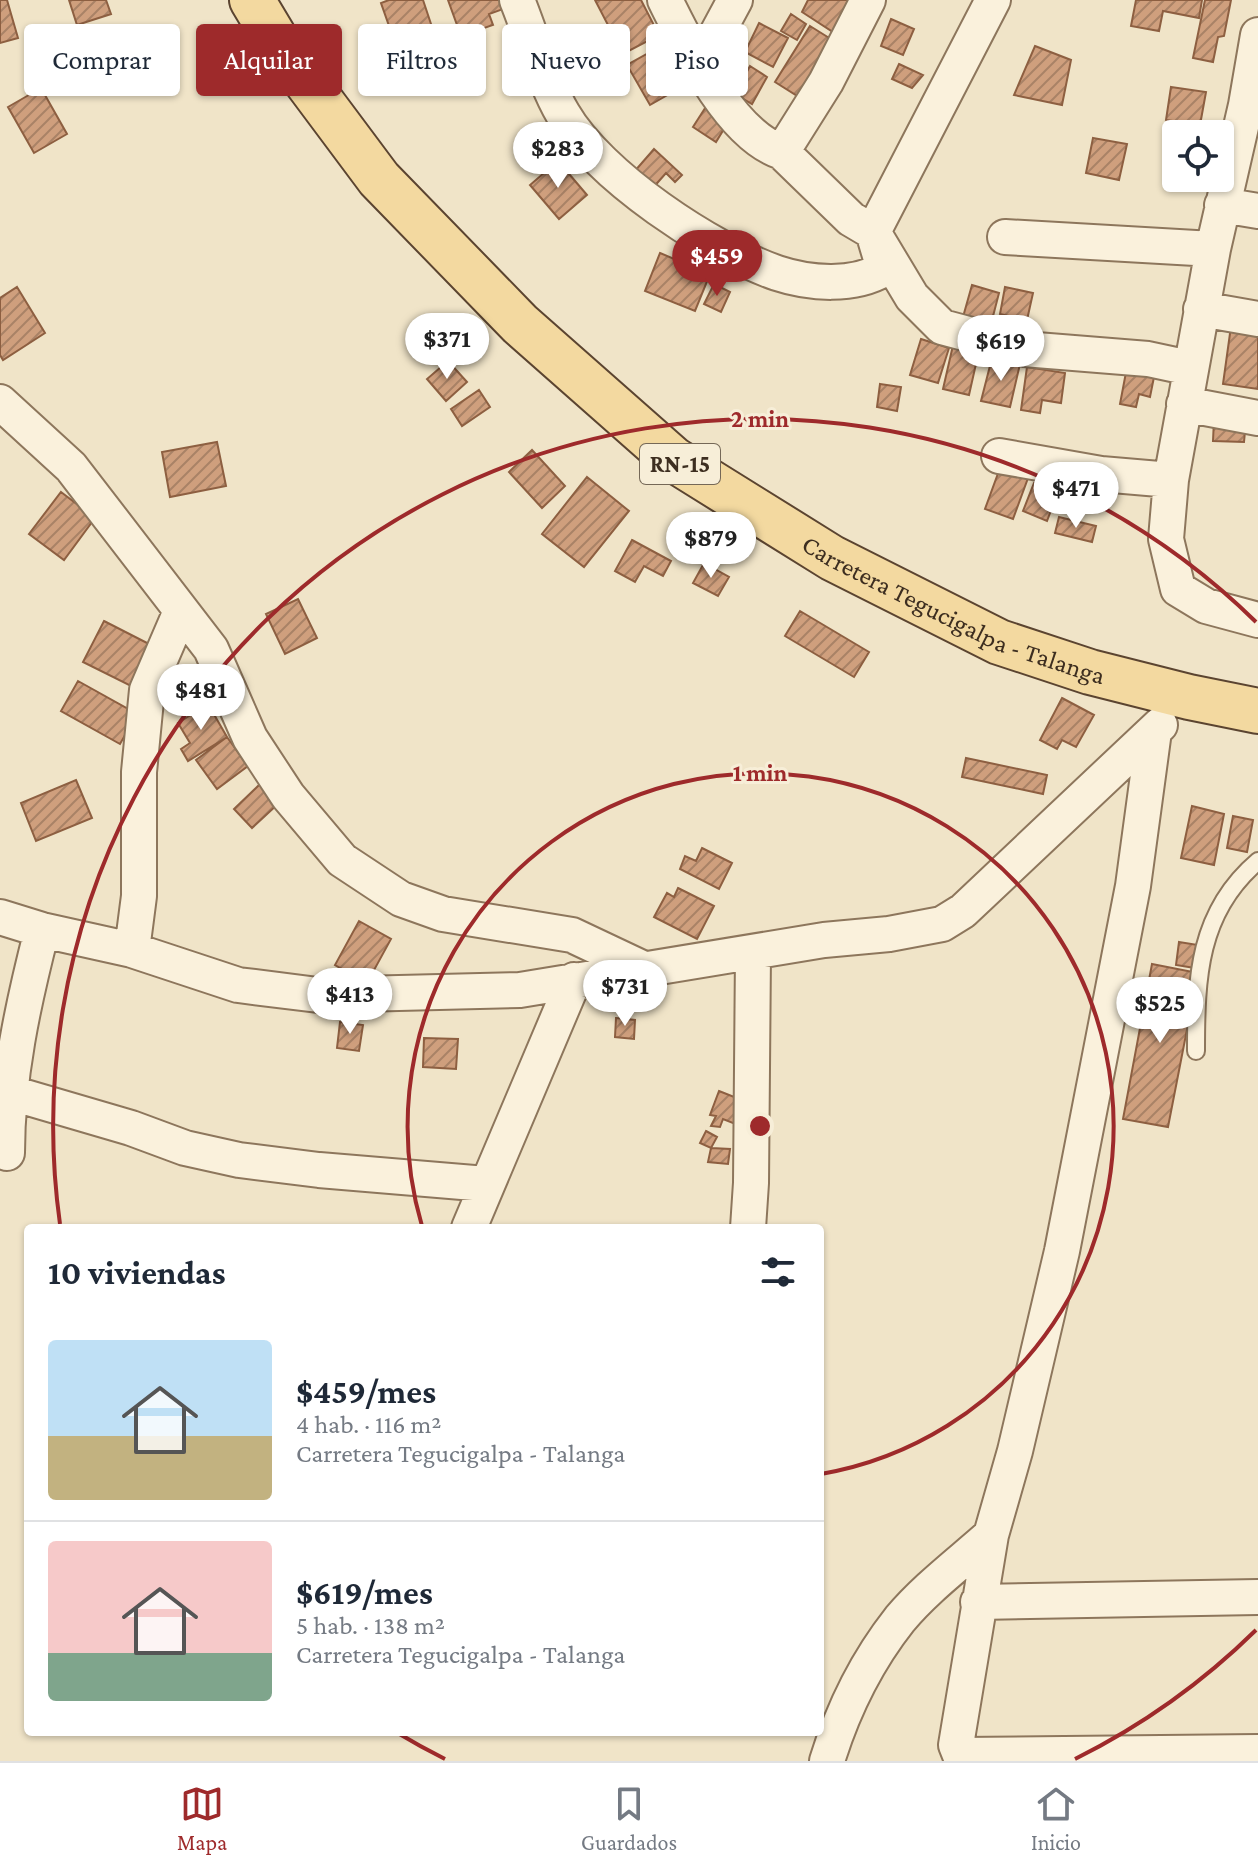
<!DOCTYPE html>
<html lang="es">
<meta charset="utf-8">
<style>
body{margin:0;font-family:"Crimson Pro",serif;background:#f6f6f7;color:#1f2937;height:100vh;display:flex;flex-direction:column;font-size:30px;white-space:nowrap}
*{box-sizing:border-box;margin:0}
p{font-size:26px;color:#747a83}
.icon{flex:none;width:44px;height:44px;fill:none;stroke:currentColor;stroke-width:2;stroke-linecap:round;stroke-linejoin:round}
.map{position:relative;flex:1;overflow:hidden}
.details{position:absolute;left:24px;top:1224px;width:800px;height:512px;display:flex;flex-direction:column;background:#fff;border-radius:8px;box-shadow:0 2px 6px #0004}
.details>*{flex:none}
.top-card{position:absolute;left:24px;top:24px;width:800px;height:72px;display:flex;gap:16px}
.fabs{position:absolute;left:1162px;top:120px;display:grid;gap:16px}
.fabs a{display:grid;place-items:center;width:72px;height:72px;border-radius:8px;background:#fff;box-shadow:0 2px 6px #0004;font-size:40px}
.price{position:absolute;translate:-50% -68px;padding:0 18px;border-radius:28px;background:#fff;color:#222;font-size:26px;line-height:52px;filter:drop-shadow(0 2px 4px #0008)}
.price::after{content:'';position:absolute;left:50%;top:48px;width:24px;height:18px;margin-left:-12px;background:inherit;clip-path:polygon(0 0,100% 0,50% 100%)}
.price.current{background:#9e2a2b;color:#fff}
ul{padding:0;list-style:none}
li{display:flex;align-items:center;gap:24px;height:200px;padding:0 24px}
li+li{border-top:2px solid #e0e1e3}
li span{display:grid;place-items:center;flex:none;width:224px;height:160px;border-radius:8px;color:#555}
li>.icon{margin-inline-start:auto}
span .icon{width:96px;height:96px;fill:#fffc;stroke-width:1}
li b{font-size:34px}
h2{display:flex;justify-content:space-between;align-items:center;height:96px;padding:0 24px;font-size:34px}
.pill{padding:0 28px;border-radius:8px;background:#fff;box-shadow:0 2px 6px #0004;font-size:28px;line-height:72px}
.pill.current{background:#9e2a2b;color:#fff}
.menu{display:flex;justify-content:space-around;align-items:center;height:112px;border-top:2px solid #e0e1e3;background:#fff;font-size:22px;color:#747a83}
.menu a{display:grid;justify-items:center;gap:4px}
.menu .current{color:#9e2a2b}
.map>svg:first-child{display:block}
</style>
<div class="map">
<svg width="1258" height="1761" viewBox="0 0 1258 1761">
<defs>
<pattern id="building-hatch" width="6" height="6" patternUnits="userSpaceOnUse" patternTransform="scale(2)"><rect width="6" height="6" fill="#cf9f7d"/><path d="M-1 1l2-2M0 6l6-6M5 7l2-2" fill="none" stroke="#a98266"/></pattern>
</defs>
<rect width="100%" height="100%" fill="#f0e4c8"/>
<!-- building -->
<path fill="url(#building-hatch)" stroke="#8d5f41" stroke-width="2" d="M0,0H7L18,38L0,43Z
M69,0H106L111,14L77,25Z
M389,0H423L439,48L401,60L381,3Z
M448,0H512L514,5L489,14L493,25L461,36Z
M595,0H641L659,35L623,54Z
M808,0H853L833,32L802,12Z
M1136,0H1202L1199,18L1163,11L1159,31L1131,26Z
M1205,0H1231L1224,36L1218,37L1213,62L1193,58Z
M791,14L806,24L797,40L781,31Z
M891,19L914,29L903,55L881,46Z
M759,23L788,38L773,67L745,52Z
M810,26L834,41L799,97L775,82Z
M661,46L683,86L650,105L627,65Z
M1035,46L1071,60L1062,105L1014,95Z
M899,64L923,75L912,88L892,79Z
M750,66L767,77L752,104L735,94Z
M1171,87L1206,92L1200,125L1166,120Z
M41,88L67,134L34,153L8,107Z
M707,105L730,119L716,142L693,127Z
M1093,138L1127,144L1119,180L1086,173Z
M654,149L682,175L675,182L666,173L652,189L634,172Z
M558,161L587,195L559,219L530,185Z
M660,253L710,274L695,311L645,291Z
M714,284L730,292L721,312L704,304Z
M972,285L999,293L991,324L963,317Z
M17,287L45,333L3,360L0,355V298Z
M1005,287L1033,293L1027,320L1000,314Z
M1232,319L1258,323V389L1223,384Z
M921,339L949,348L938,383L910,375Z
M954,341L980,346L969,395L943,389Z
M992,358L1020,364L1010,407L981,401Z
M448,361L467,382L446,401L427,379Z
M1027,367L1065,373L1061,403L1042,400L1040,413L1021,410Z
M1127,367L1155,372L1150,397L1139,394L1136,407L1120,404Z
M880,384L901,387L897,411L877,407Z
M479,390L490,407L462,426L451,409Z
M1214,419L1246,421L1244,442L1213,441Z
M217,442L226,486L170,497L162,452Z
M532,450L565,486L542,508L509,472Z
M1000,468L1028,478L1013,519L985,509Z
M587,477L629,511L584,567L542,534Z
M1034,483L1058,492L1047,521L1023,511Z
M61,492L95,518L64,560L29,534Z
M1059,517L1096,526L1092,542L1055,533Z
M632,540L671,561L663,576L644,566L635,582L615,571Z
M704,563L729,577L718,596L693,583Z
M298,599L317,638L285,654L266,614Z
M800,611L869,652L854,677L785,636Z
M104,621L153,646L133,687L83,662Z
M78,681L137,714L120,744L61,711Z
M1062,698L1094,715L1076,747L1062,740L1057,749L1040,740Z
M208,704L227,737L188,761L181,749L190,743L178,723Z
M227,737L248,766L217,789L196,760Z
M966,758L1047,775L1043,794L962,777Z
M76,780L92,818L36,841L21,803Z
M260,784L278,804L252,828L234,809Z
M1192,806L1224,814L1214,865L1181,858Z
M1233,816L1253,820L1247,852L1227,848Z
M702,848L732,863L719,889L680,869L685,856L696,861Z
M678,888L714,906L697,939L654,917L667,893L674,897Z
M359,921L391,939L367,983L335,965Z
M1179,942L1198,945L1195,968L1176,965Z
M1152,964L1198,973L1168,1127L1123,1119Z
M616,1018L635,1020L634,1039L615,1037Z
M340,1022L363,1025L359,1051L337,1048Z
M424,1038L458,1039L456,1069L423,1067Z
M719,1091L747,1102L738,1125L723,1119L720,1127L711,1126L716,1116L710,1115Z
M706,1131L717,1137L711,1148L700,1143Z
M711,1148L730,1149L728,1164L708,1162Z"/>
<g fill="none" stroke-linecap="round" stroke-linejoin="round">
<!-- service casing -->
<g stroke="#8d765c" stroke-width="20">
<path id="service" d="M1196,1051C1196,978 1198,912 1258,861"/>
</g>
<!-- minor casing -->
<g stroke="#8d765c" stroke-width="38">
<path id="minor" d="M517,0C531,34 545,84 563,114C599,176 710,250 777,273C810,284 854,287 884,269L873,232L993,0
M665,0C688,46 730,135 782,152
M868,0L826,82L782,152L851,219L873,232L912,297L942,327L1024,349L1148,359L1190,368
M1258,35L1246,105L1213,249L1171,480L1166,539L1178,589L1206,606L1258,620
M699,67L735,0
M1222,205L1258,211
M1005,237L1213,249
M1201,309L1258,319
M0,402L71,467L211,649L250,738L288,796L342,860L401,899L443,914L572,935L644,969
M1184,404L1258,418
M999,456L1101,474L1171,480
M1154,731L1133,886L1062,1251L1015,1451L991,1535L956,1745L960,1755L1258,1752
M0,917L42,930L132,950L238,985L318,995L520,990L824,940L889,934L942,924L963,911L1160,725
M132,950L139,896V772L147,690L181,611
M8,1092L131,1128L185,1148L239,1160L319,1170L486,1184
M7,1153C7,1077 23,1004 42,930
M469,1228L574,980
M748,1228L751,1183L753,953
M978,1602L1258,1597
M827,1761C843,1709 866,1662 900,1619C926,1588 961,1562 991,1535"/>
</g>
<!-- primary casing -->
<g stroke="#5b4430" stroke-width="48">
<g id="primary">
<path id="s1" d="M252,0L279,45L379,179L520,324L673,459L832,558L999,642L1090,672L1189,697L1258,711"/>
</g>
</g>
<!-- service -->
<use href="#service" stroke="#faf1dc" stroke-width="16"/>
<!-- minor -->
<use href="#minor" stroke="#faf1dc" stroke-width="34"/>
<!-- primary -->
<use href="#primary" stroke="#f3d9a0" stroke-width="44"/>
</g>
<!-- distance rings -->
<g fill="none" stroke="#9e2a2b" stroke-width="4">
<path d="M422 1226A353 353 0 1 1 821 1474"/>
<path d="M1256 1630A707 707 0 0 1 1075 1759M445 1759A707 707 0 0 1 396 1732M60 1224A707 707 0 0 1 1256 622"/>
</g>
<g text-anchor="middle" stroke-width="6" stroke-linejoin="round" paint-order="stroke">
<!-- shield labels -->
<rect fill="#f7eed8" stroke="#756857" stroke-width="2" x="640" y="444" width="80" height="40" rx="6"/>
<g font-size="24" font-weight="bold" fill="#3d2e20">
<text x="680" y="472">RN-15</text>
</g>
<!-- street labels -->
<g font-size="26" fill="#3d2e20" stroke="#f7eed8">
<text dy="9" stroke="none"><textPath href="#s1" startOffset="946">Carretera Tegucigalpa - Talanga</textPath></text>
</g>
</g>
<circle cx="760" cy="1126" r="12" fill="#9e2a2b" stroke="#f7eed8" stroke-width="4"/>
<g font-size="24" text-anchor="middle" font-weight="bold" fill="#9e2a2b" stroke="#f7eed8" stroke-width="6" stroke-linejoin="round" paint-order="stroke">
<text x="760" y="427">2 min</text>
<text x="760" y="781">1 min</text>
</g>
</svg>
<div class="fabs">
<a><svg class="icon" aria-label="locate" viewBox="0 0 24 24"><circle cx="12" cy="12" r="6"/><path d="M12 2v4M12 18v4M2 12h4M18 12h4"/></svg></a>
</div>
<b class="price" style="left:558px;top:190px">$283</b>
<b class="price current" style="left:717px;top:298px">$459</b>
<b class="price" style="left:447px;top:381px">$371</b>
<b class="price" style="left:1001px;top:383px">$619</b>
<b class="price" style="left:1076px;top:530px">$471</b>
<b class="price" style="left:711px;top:580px">$879</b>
<b class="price" style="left:201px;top:732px">$481</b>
<b class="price" style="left:625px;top:1028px">$731</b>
<b class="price" style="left:350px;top:1036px">$413</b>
<b class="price" style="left:1160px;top:1045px">$525</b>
<div class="top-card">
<a class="pill">Comprar</a>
<a class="pill current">Alquilar</a>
<a class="pill">Filtros</a>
<a class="pill">Nuevo</a>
<a class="pill">Piso</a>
</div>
<section class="details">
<h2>10 viviendas<svg class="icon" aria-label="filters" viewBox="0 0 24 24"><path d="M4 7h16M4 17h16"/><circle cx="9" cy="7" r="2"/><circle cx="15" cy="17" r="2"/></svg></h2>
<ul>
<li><span style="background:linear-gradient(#bfe0f5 60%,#c2b280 0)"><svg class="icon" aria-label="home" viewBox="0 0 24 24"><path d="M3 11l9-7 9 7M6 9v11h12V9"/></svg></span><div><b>$459/mes</b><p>4 hab. · 116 m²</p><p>Carretera Tegucigalpa - Talanga</p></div></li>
<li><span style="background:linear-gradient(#f6c9c9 70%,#7fa58c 0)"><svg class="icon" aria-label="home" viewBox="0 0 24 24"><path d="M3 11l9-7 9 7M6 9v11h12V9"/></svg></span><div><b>$619/mes</b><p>5 hab. · 138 m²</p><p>Carretera Tegucigalpa - Talanga</p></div></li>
</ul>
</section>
</div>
<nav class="menu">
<a class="current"><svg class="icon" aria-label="map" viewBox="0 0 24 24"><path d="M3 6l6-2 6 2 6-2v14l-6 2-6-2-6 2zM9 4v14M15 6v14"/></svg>Mapa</a>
<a><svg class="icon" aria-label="saved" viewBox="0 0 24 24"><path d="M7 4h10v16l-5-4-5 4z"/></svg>Guardados</a>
<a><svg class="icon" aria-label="home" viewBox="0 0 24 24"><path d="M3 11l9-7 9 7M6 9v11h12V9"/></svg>Inicio</a>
</nav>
